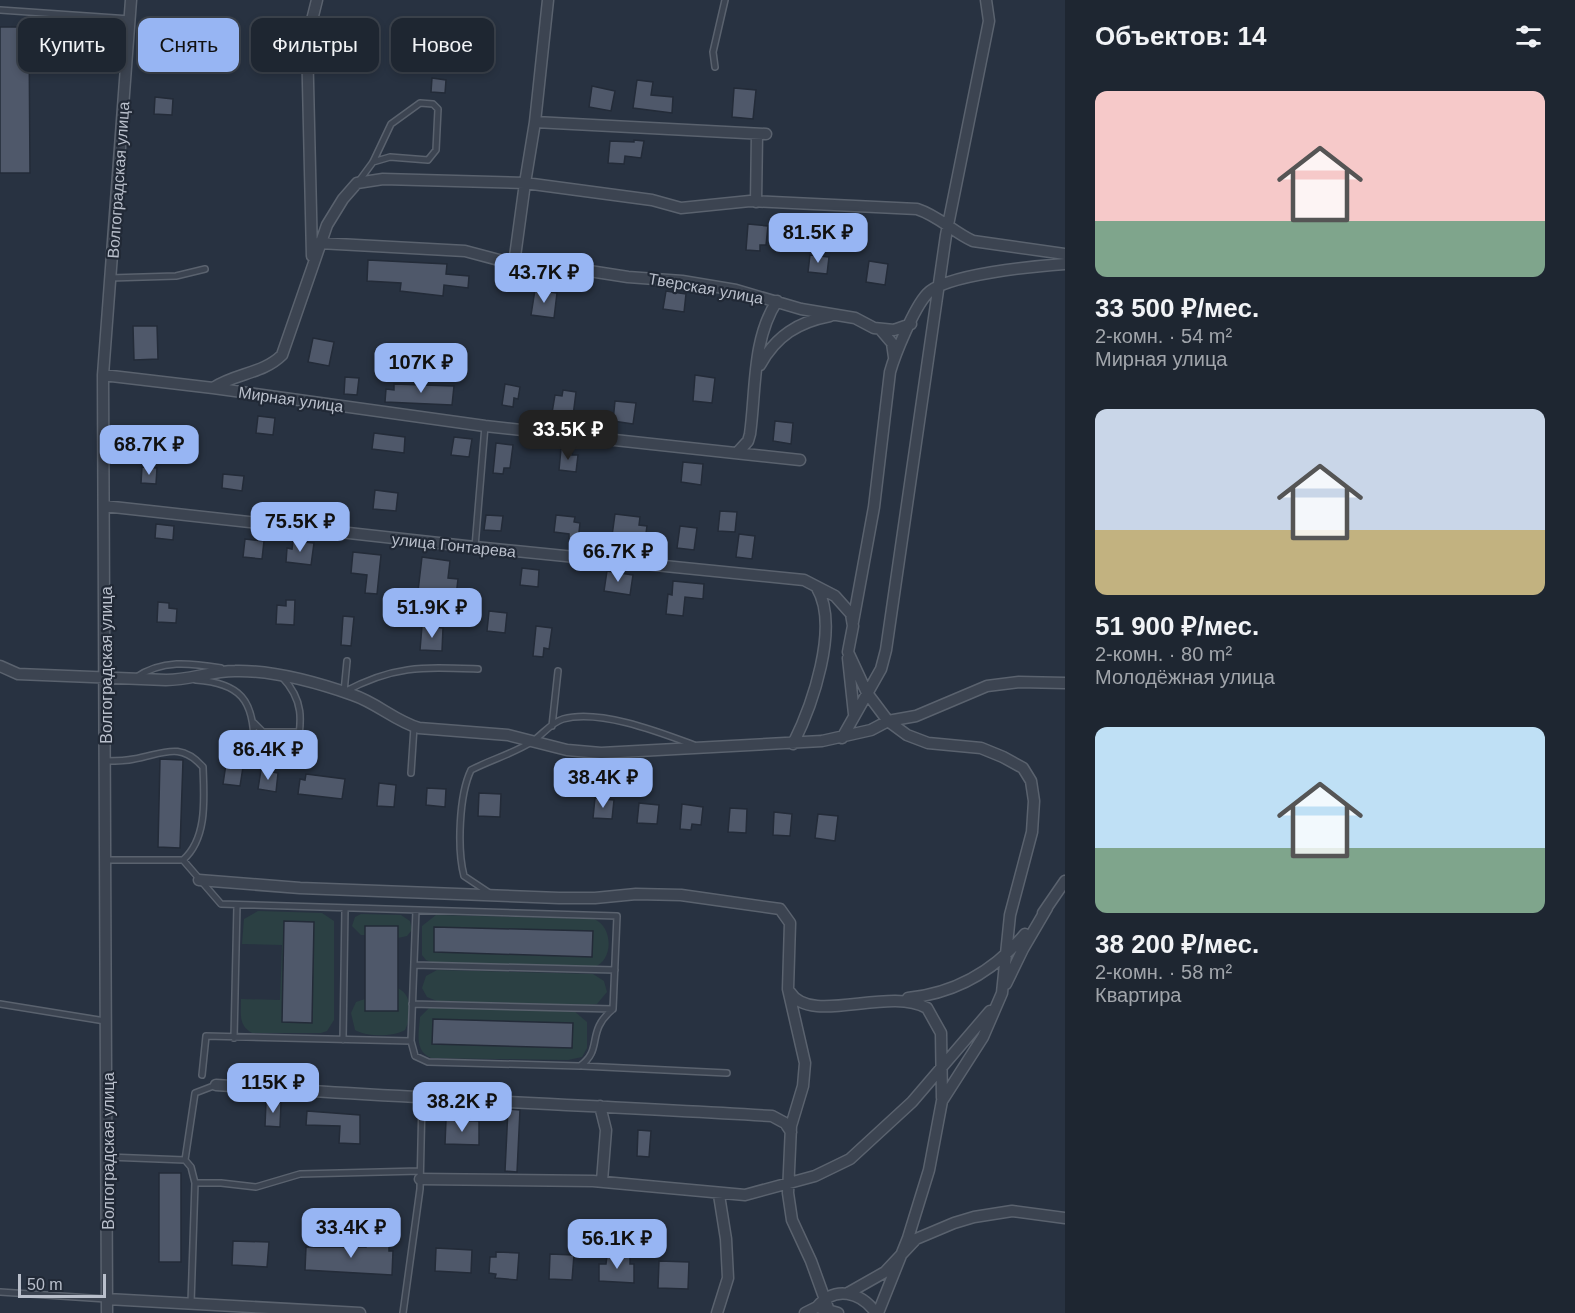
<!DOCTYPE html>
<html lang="ru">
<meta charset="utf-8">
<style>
body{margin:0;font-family:Helvetica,sans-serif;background:#2b323d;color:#f1f3f6;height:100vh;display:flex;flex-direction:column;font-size:22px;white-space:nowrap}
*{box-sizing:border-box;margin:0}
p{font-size:20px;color:#a1a5ab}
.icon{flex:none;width:33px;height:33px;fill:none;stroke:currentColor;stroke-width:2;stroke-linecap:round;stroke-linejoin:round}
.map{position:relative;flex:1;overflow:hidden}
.details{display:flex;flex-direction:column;background:#1e2631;width:510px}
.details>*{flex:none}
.hud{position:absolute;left:18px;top:18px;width:570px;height:54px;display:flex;gap:12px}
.scale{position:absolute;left:18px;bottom:15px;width:88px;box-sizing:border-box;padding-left:6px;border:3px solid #b9bfcb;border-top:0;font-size:16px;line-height:21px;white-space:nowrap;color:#b9bfcb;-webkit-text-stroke:4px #212936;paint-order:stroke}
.price{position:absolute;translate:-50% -51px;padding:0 14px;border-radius:12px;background:#97b5f3;color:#111;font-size:20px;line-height:39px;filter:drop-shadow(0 2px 3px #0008)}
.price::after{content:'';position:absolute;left:50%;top:36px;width:18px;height:14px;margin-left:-9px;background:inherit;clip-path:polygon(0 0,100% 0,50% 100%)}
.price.on{background:#222;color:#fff}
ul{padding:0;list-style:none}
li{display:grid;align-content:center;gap:12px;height:318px;padding:0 30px}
li span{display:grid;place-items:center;height:186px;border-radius:12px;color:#555}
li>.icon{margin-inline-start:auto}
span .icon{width:108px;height:108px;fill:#fffc;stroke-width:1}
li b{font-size:26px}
h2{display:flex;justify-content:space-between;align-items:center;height:72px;padding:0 30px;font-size:26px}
.tag{padding:0 21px;border-radius:12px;background:#1e2631;box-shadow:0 3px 9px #0003,0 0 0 2px #3c434d;font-size:21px;line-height:54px}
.tag.on{background:#97b5f3;color:#111}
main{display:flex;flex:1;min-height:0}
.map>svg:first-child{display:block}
</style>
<main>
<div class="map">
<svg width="1065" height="1313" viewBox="0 0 1065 1313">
<rect width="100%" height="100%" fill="#283241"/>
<!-- green -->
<path fill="#2b4043" d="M258,911L322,913L334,921V1020L327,1031L321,1033H252C238,1025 241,1014 241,999L280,1000L282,945L242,944L244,919Z
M361,914L401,915L410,921L412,930L407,936L398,938V926H366L365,935H361L352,926L355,917Z
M436,915L594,919C613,926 614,961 594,967L435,964L426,960L422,955V926Z
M437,970L593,974L604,981L607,992L597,1004L587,1005L437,1001L427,997L422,988L426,976Z
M398,988C413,996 412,1016 405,1030C393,1037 367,1037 355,1030L351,1013L356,1002L365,999V1011Z
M430,1007L574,1011L587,1022V1048L582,1057L568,1060L431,1058C414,1051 419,1032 420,1017Z"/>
<!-- building -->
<path fill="#4f586a" stroke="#232b38" stroke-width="1.5" d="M0,27H29L30,173H0Z
M432,78L446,80L445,93L431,92Z
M637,80L653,82L651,95L673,97L672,113L633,108Z
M592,86L615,91L611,111L589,107Z
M734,88L756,90L753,119L732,117Z
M155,97L173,99L172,115L154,114Z
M634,140L644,141L641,158L625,156L624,164L608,163L610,141L634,142Z
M748,224L768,226L766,245H760V251L746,250Z
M810,255L829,257L827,274L808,272Z
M368,260L447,264L446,274L469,276L468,288L444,285L443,296L400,291L401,283L367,281Z
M869,261L888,264L885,285L866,282Z
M535,290L557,293L554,318L531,315Z
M666,291L686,294L684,312L663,309Z
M133,326H157L158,359L134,360Z
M313,338L334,342L329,366L308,362Z
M695,375L715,378L712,403L693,401Z
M345,377L359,378L357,395L344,394Z
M394,384L454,386L452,405L385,402L386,389L394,390Z
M505,384L520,387L518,399L514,398L513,407L502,405Z
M563,390L576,392L573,416L552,413L555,395L562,396Z
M615,401L636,403L633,424L613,421Z
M258,416L275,418L273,435L256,433Z
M775,421L793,423L791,444L773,441Z
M374,433L405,437L404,453L372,449Z
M454,437L472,439L469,457L451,455Z
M496,443L513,445L510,468H504L503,474L493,473Z
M561,449L573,450L572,455H578L576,472L559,470Z
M683,462L703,464L701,485L681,482Z
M142,467L157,468L156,484L141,483Z
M223,474L244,476L242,491L222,488Z
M375,490L398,493L396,511L373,509Z
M720,511L737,512L735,532L718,531Z
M615,514L640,517L639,525L647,526L645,540L612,536Z
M486,515L503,516L501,531L484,530Z
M556,515L575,517L574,522L580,523L578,541L569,539V534L554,532Z
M156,524L174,526L173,540L155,538Z
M680,526L697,528L694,550L677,548Z
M739,534L755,536L752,559L736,557Z
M245,539L264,541L262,559L243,557Z
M293,541L314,543L311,565L286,562L287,548L292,549Z
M353,552L381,555L377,594L365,593L367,575L351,573Z
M422,557L450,561L448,578L458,579L456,596L418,591Z
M522,568L539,570L538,587L520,585Z
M607,571L633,575L630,595L604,591Z
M673,581L704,584L703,599L685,597L683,616L666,614L668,594L672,595Z
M286,600H295L294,625L276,624L277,605L286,606Z
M158,602L169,603V608L177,609L176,623L157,622Z
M489,611L507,613L505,633L487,631Z
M343,616L354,617L351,646L341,645Z
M422,626L443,628L442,651L420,650Z
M536,626L552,628L549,649L544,648L543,657L533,656Z
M160,759L183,760L180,848L158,847Z
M226,764L243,767L240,786L223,784Z
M261,770L278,773L276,792L258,789Z
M306,774L345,779L342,799L298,794L300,779L305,780Z
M379,783L396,785L394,807L377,806Z
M427,788L446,789L445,807L426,805Z
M479,793L501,794L500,817L478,816Z
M595,798L614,800L612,819L593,818Z
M639,803L659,805L657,824L637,823Z
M682,804L703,807L701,825L692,824L691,830L680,829Z
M730,808L747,809L746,833L728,832Z
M774,812L792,814L790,836L773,835Z
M818,814L838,816L835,841L815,838Z
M284,921L314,922L312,1023L282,1022Z
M365,926H398V1011H365Z
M434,927L593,931L592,957L434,952Z
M433,1019L573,1023L572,1048L432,1044Z
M266,1102L281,1103L280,1127L265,1126Z
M508,1109L520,1110L517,1172L505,1171Z
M307,1111L360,1115V1144L339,1143L340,1126L306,1125Z
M446,1120L479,1121V1145L445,1144Z
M638,1130L651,1131L649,1157L637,1156Z
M159,1173H181V1262H159Z
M233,1241L269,1242L267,1267L232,1265Z
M366,1243L389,1244V1251H393L392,1275L305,1270L306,1247H366Z
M436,1248L472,1250L471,1273L435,1271Z
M496,1252L519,1253L517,1280L495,1278L496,1274L489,1273L490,1257H496Z
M550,1254L574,1255L572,1280L549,1279Z
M607,1256L630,1257V1264H634V1283L599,1281V1264H606Z
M659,1261L689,1262L688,1289L658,1288Z"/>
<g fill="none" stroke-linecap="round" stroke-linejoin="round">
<!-- lane casing -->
<g stroke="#5a626e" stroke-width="8">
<path id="lane" d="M0,10L130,19
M715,67L713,52L725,0
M359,181L373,162L391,124L420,103L433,104L438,109L436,150L428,160L390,157L373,162
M110,278L176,276L205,269
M475,547L485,426
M347,661L344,692C394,665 424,667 478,669
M282,677C304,700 302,720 297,750
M135,678C162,659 190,663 221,668
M196,680C240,683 254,700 254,744
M254,723L263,732H300
M552,726L558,671
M411,773L414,727
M106,860H183C208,838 204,797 203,767C180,741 163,754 134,759C125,761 115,761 106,761
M183,860L221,904L617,916L613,1009C585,1032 604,1049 580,1066L428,1062L415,1056L411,1041L206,1036L202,1075
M488,892L464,876C457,849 459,795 471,770C490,760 515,753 533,741C543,734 552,722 563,719C600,709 659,732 694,745
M414,965L615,970
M0,1004L105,1021
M412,1004L613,1009
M234,1038L237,905
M343,1040L345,908
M411,1041L416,910
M582,1066L727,1073
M108,1157L185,1160L195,1093L216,1085
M185,1160L191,1167L195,1183L191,1303
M195,1183H221L256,1187L300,1174L420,1171
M0,1292L106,1299
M403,1313L420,1189L422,1099"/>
</g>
<!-- street casing -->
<g stroke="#5a626e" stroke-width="13">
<path id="street" d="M535,122L548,0
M756,202L757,134
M319,243L465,251L514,264L538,263L628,277L682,281L736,290L801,309L855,318L874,328L894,330L911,324
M312,256L307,40L317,0
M514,264L525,183L652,200L681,208L750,201L917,209C939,216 953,232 973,241L1065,254
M880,329L892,343L894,357
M760,365C776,336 798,322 830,316
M103,375L213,388L485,426L800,460
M213,388C235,373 263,374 282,355L327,225L343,199L357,183L383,179L525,183L535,122L766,134
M737,453L748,441L750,434C756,391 752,339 777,301
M104,506L475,547L804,580L835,596L851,614L853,626L848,652L867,693L888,721L907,735L928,743L981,748L1003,757L1023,768L1031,781L1034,801L1032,832L1010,915L1002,993L983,1037L942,1101L929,1170L908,1238L878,1313
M853,622L874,507L890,372C895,354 914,308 927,294C945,274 1037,266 1065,264
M848,658L854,714
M0,666L18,674L166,680C190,680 211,671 235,671C274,670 316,682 353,695C377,703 395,721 419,728L508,735L567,750L601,753L822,741L871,730L888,721L916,716L987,686L1019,682L1065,683
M842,738L881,669L886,650L946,235L989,21L986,0
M793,744C812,706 840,627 817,588
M199,880L300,888L559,898H595L636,894L681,895L780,909L790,923L788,989L805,1063L803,1086L791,1126L788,1193L792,1220L811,1261L828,1308
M1043,913L1065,881
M1006,984L1023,949L1047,908
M790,992C810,1026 889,986 927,1008L941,1033L942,1098
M908,998C956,993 995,970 1025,934
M216,1085C401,1098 587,1105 772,1116L785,1123L791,1132
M600,1106L606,1130L602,1181
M420,1179L593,1181L745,1195L815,1176L850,1159L912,1102L990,1011
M848,1293L885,1272L916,1239L954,1223L974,1217L1012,1211L1065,1218
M107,1299L360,1313
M817,1307C835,1285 861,1292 876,1313
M107,1313L103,375L131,0
M717,1313L728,1278L726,1239L719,1195
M805,1313L817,1307L838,1313"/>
</g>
<!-- lane -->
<use href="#lane" stroke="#3c4451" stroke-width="5"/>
<!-- street -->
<use href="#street" stroke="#3c4451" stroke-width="10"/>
</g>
<g text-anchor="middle" stroke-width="4.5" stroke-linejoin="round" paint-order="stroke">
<!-- street labels -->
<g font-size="16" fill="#b9bfcb" stroke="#212936">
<text transform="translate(118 180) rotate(-86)" y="6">Волгоградская улица</text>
<text transform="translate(706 288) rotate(10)" y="6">Тверская улица</text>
<text transform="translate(291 399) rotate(8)" y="6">Мирная улица</text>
<text transform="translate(454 545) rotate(6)" y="6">улица Гонтарева</text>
<text transform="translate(106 665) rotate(-90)" y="6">Волгоградская улица</text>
<text transform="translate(108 1151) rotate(-90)" y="6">Волгоградская улица</text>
</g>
</g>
</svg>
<div class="scale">50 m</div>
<b class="price" style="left:818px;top:264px">81.5K ₽</b>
<b class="price" style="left:544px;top:304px">43.7K ₽</b>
<b class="price" style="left:421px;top:394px">107K ₽</b>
<b class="price on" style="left:568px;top:461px">33.5K ₽</b>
<b class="price" style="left:149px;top:476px">68.7K ₽</b>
<b class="price" style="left:300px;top:553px">75.5K ₽</b>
<b class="price" style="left:618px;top:583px">66.7K ₽</b>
<b class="price" style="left:432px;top:639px">51.9K ₽</b>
<b class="price" style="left:268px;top:781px">86.4K ₽</b>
<b class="price" style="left:603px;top:809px">38.4K ₽</b>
<b class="price" style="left:273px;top:1114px">115K ₽</b>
<b class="price" style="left:462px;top:1133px">38.2K ₽</b>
<b class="price" style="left:351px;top:1259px">33.4K ₽</b>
<b class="price" style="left:617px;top:1270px">56.1K ₽</b>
<div class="hud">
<a class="tag">Купить</a>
<a class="tag on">Снять</a>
<a class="tag">Фильтры</a>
<a class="tag">Новое</a>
</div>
</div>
<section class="details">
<h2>Объектов: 14<svg class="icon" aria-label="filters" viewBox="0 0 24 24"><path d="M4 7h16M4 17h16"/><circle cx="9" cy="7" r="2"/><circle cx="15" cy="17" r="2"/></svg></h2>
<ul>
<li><span style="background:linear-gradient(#f6c9c9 70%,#7fa58c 0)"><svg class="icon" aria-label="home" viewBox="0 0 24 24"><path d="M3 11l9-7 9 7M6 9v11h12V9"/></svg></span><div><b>33 500 ₽/мес.</b><p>2-комн. · 54 m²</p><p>Мирная улица</p></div></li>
<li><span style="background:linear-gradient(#c9d6e8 65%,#c2b280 0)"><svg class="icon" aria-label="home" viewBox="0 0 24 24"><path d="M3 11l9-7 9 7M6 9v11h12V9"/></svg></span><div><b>51 900 ₽/мес.</b><p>2-комн. · 80 m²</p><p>Молодёжная улица</p></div></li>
<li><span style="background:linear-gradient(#bfe0f5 65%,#7fa58c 0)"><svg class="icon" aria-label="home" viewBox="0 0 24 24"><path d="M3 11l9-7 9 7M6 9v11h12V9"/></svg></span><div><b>38 200 ₽/мес.</b><p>2-комн. · 58 m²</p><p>Квартира</p></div></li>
</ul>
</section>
</main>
